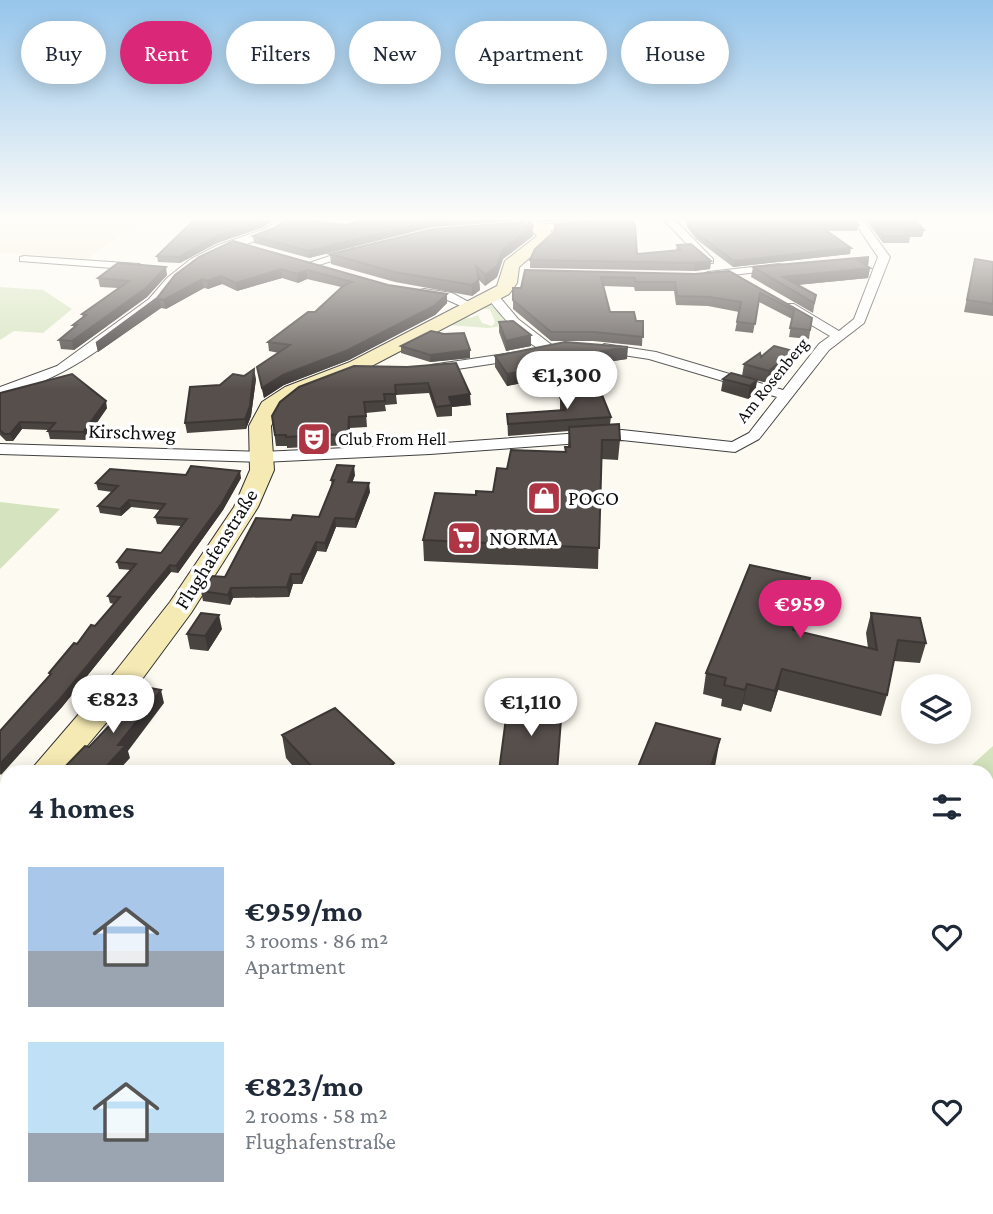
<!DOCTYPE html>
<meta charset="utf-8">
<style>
body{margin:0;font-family:"Crimson Pro",serif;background:#f6f6f7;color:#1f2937;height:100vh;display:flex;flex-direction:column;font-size:26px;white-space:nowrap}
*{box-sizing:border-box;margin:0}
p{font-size:23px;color:#747a83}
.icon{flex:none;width:38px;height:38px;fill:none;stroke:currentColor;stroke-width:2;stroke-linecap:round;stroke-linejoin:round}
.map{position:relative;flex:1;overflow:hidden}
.drawer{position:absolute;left:0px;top:765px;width:994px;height:450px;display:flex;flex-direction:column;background:#fff;border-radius:21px 21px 0 0;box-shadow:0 4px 18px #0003}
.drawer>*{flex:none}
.top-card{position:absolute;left:21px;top:21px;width:952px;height:63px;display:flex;gap:14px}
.buttons{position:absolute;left:901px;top:674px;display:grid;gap:14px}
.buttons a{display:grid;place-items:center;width:70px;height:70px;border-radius:50%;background:#fff;box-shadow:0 4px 18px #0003;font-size:35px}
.price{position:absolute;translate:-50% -60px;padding:0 16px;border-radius:24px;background:#fff;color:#222;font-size:23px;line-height:46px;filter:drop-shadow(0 2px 4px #0008)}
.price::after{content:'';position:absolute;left:50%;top:42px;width:21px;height:16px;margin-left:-10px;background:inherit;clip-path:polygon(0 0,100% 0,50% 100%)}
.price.selected{background:#db2777;color:#fff}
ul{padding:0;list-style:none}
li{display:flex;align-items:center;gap:21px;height:175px;padding:0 28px}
li span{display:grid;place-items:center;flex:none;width:196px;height:140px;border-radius:0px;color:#555}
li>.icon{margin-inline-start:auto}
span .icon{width:84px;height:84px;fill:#fffc;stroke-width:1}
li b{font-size:30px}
h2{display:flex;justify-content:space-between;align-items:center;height:84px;padding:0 28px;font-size:30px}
.tag{padding:0 24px;border-radius:32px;background:#fff;box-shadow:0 4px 18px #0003;font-size:24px;line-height:63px}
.tag.selected{background:#db2777;color:#fff}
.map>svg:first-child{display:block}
</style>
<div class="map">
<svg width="993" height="1214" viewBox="0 0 993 1214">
<rect width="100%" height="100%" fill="#fdfaf1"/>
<!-- farmland -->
<path fill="#f1ecd4" d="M0,220H143L87,259L0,253Z"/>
<!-- green -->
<path fill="#d5e4be" d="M0,287L43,290L72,309L43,333L14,331L0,340Z
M489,304L495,306L510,325L488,328L448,325L462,316L470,318L478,315L482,323L492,326L495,322L490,309H480Z
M0,502L60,509L0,569Z
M993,746V1018L987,1016V772H964Z"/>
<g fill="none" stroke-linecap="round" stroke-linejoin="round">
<!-- street casing -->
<g stroke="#414141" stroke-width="2">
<path id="street" d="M280,220H292C268,243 229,246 201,262C182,274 172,292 155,306C109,345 59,382 0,396V387L57,366L149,299L167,278L191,259L218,245L265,229Z
M596,220H631L626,223L541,231L536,228L541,225Z
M664,220H675L713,259V263H705Z
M853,220H863L890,257L864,323L829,350L759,439L735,452L622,440L430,454L262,462L0,454V444L262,452L430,444L622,430L732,442L749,433L777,397L649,359L604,352L597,348L604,344L656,352L783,390L819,344L830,336L786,310V304H794L839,331L854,319L878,257Z
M354,248L358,249V253L309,268L303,265Z
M24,256L139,264L145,267L139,270L20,261V257Z
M779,264L783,265V269L708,278L702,275L708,272Z
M424,289L452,293L476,306L470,310L445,299L420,296V290Z
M493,293L497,294L518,319L553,346V352C533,355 498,312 487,297Z
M519,352L526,356L524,359L431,373L424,369L431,365Z"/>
</g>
<!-- secondary casing -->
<g stroke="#303030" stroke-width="2">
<path id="secondary" d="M521,220C535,220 550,220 553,237L519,267L517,283L509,294L364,370L299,395L279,411L271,426L274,470L258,507L191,613L137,686L65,772H29L115,672L170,602L234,507L250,470L249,426L262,402L285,387L350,362L497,286L505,261L537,236Z
M7,801V832L0,834V803Z"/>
</g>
<!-- street -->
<use href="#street" fill="#fff" fill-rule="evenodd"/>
<!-- secondary -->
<use href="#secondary" fill="#f6eab4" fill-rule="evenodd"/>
</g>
<!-- wall -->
<path fill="#4a4441" d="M311,220L346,225L364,220H513V221L432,227L309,258L254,243L253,236L274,228Z
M541,220H582L546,222Z
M687,220L859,225L857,231H826L850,254L733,267L696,239L687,227Z
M866,220H915L924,230L922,237H910L909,243H883Z
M555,225L637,254L676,250L677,245L711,261L710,269L694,271L530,268V260L554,232Z
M527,226H533V236L503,259L497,277L485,286L479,280L480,290L472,296L395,282L331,264L330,254Z
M264,227L217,243L180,263L158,262L157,256Z
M233,241L388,285L447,294V303L435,315L349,360L284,385L264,398L257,367L279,353L269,351L268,342L315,312L341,287L307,279L298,283L282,278L237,291L222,284L208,289L204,288L166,309L161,308L98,352L96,343Z
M869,257L868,266H867L870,268L868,278L797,285L816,295L813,313L751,277L753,267Z
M975,259L993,262V316L964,312Z
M525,270L695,274L729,271L812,318L809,339L789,337L792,319L759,302L753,333L735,331L739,312L708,306L676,305L674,291H635L634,287L603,286L610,312L636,321H643L642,346L593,341H551L513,309V288H521Z
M167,275L147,297L74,350L61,349L59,340L74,328L73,325L83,317L82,314L118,288L100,287L98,278Z
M499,322L531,335V346L506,351L499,332Z
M401,346L470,350V358L430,362L401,353Z
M495,356L627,359L553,370V377L507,386L495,367Z
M761,357L791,363L767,383L742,376L744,364Z
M407,367L471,405L452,407V416L437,417L429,393L396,395L397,404L385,405L386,411L366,413L367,427L350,428L349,445L287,448V446H276L272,416Z
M256,379L251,416L246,429L187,433L185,423L220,385Z
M723,379L757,380L755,393L748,399L721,391Z
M0,393L107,408L85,440L50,439L48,431L49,430L22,429L13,441H6L0,435Z
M560,397L611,417L610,424L620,440L618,460L601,459L598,569L424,561L423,540L476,495L493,492L507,469L565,452L568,447L569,431L508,436L507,414L560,410Z
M186,475L241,478L223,510L178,573L171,572L62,707L0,775V731L49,676V673L95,626L114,604L110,603L108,596L131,570L119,569L117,562L161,553L181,526L157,524L155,517L160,510L131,507L121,516L100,513L98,506L112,492L98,490L96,483Z
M355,475L352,483L370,492L356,528L336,527L326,552L317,551L302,584H293L289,597L233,598L230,605L203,601L201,591L225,577L291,520L319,517L332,486L331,480Z
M810,578L806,598L795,631L868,648L866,633L871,613L926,643L920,663L894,661L887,695L881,716L778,690L771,712L743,704L741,711L721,706L722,699L703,694L706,673Z
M222,629L208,651L190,649L187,634Z
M282,735L394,772H298L286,758Z
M7,837V956L0,955V844Z"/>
<!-- shaded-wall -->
<path fill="#3c3735" d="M265,220H275L264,227L217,243L180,263L179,257L216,236Z
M446,220H513V221L432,227L309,258L308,251L432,221Z
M533,226V236L503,259L497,277L485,286V275L503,249Z
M851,248L850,254L733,267L734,261Z
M869,257L868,266L854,268L856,259Z
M711,261L710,269L694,271L695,263Z
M166,267L167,275L147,297L74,350L72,341Z
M870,268L868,278L786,286L783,277Z
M281,269L282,278L237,291L236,283Z
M307,270V279L298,283L297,274Z
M221,276L222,284L208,289L207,281Z
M202,279L204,288L166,309L164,300Z
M479,279L480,290L472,296V285Z
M447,294V303L435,315L349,360L284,385L264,398L262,388L283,375Z
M159,299L161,308L98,352L96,343Z
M531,335V346L506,351V341Z
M628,347L627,359L553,370V377L507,386V374L547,360Z
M470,350V358L430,362V355Z
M793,351L791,363L767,383L769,371Z
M254,369L256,379L251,416L246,429L245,419Z
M757,380L755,393L748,399L750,386Z
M470,394L471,405L452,407L449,397Z
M106,401L107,408L85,440L83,432Z
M349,417L350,428L349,445L348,434Z
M20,422L22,429L13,441L10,434Z
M354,466L355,475L349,491L348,482Z
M240,471L241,478L223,510L178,573L176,566Z
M369,483L370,492L356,528L355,519Z
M129,500L131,507L121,516L120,509Z
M335,518L336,527L326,552L325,543Z
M316,542L317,551L302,584L301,574Z
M170,565L171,572L62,707L1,775L0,764Z
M291,574L293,584L289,597L287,587Z
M810,578L806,598L789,651L793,630Z
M231,588L233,598L230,605L228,595Z
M219,615L222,629L208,651L205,636Z
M782,669L778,690L771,712L775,691Z
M747,684L743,704L741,711L745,690Z
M161,690L164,703L128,751L130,758L117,772H102L118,745Z
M720,739L714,772H709Z
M394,763V772H379Z"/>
<!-- building -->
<path fill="#564f4c" stroke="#3c3735" stroke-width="2" d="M194,220H265L216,236L179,257L157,256Z
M286,220H306L346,225L364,220H446L432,221L308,251L253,236L274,228Z
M601,220H632L635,225L637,254L681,250L677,245L691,244L711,261L695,263L530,260L535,249L555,231V225Z
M687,220H855L859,225L817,224L851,248L734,261L696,233Z
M872,220H915L924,230H904L910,236H884Z
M529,221L533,226L503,249L497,266L485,275L476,266L479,279L472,285L394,272L330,254L433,229L524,222L527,226Z
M233,241L388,285L447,294L434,306L348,350L283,375L262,388L257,367L290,345L268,342L308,312H315L343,286L352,282L307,270L297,274L281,269L236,283L221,276L207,281L202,279L164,300L159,299L96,343L157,298L175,275L199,257Z
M869,257L856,259L870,268L783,277L816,295L814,303L753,267Z
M975,259L993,262V304L967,300Z
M118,263L166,267L146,288L72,341L59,340L77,325H73L86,315L82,314L129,281L98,278Z
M525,270L695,274L729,271L812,318L810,330L790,328L794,310L760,293L755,324L737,322L741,302L709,297L677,296L675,282H636L635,278L601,277L610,312H634L636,321H643V337L594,332H551L513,300V288H521Z
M513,321L531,335L506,341L499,322Z
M431,331L444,334L464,333L470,350L430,355L401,346Z
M565,342L628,347L547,360L554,366L507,374L495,356Z
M774,346L793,351L769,371L744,364L760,353L761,357Z
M456,363L470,394L449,397L452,405L436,407L428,383L395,385L396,394H384L385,401L364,402L366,416L349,417L348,434L286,437V435H275L272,416L280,402L299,387L354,366L407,367Z
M254,369L250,406L245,419L185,423L190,387L220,385L233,374L244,376Z
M731,373L757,380L750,386L723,379Z
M72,374L106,401L83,432L48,431L55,423L20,422L10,434H4L0,430V393Z
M602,395L611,417L508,424L507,414L565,410L560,397Z
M619,424L620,440H602L599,548L423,540L435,493L476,495V491L493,492L497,468L507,469L511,450L566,452L565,447H570L569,427Z
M337,465L354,466L348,482L369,483L355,519L335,518L325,543L316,542L301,574H291L287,587L231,588L228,595L201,591L212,576L225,577L256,518L291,520L293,515L319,517L334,480H331Z
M191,466L240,471L222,503L176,566L170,565L60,699L0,764V731L51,674L49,673L74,643L77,644L91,625L95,626L120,597L108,596L136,564L117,562L127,549L161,553L187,519L155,517L165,504L129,500L120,509L98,506L118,486L96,483L110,469L186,475Z
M750,565L810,578L793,630L877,650L871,613L920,618L926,643L898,640L887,695L782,669L775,691L747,684L745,690L724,685L726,678L706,673Z
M201,613L219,615L205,636L187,634Z
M139,686L161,690L118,745H126L102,771L103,772H60L85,746L89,747L128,706L123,705Z
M508,703L562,706L557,772L499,771Z
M335,708L394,763L379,772H317L282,735Z
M656,723L720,739L709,772H636Z
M7,837V943H0V844Z
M7,1022V1208H240L243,1214H0V1025Z
M512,1208H735L751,1214H509Z"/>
<!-- sky -->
<linearGradient id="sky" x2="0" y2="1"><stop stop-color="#96c5eb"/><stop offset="0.56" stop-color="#fefdf9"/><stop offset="1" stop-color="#fefdf9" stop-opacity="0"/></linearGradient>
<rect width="993" height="390" fill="url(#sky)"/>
<!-- icons -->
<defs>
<g id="theatre-square" transform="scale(1.75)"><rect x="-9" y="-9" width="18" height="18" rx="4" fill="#ae3644" stroke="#fff"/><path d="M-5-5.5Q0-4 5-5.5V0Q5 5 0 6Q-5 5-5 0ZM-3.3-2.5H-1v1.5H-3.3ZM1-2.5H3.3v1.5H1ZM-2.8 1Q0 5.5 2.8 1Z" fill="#fff"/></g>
<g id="shop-square" transform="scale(1.75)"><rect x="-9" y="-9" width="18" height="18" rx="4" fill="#ae3644" stroke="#fff"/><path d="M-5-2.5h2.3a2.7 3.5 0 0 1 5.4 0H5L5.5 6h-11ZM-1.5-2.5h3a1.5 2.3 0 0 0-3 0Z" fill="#fff"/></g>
<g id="supermarket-square" transform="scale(1.75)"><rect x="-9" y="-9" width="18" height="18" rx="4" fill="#ae3644" stroke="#fff"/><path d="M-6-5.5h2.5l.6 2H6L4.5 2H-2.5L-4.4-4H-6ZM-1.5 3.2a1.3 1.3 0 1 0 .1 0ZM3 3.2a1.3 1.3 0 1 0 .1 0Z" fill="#fff"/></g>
</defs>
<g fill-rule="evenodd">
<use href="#theatre-square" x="314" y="439"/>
<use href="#shop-square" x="544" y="498"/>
<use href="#supermarket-square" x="464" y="538"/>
</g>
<g text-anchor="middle" stroke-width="7" stroke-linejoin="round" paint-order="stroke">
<!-- far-street labels -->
<g font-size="18" fill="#0e0e0e" stroke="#fff">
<text transform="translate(772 380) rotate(-51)" y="6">Am Rosenberg</text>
</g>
<!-- far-poi labels -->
<g font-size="18" fill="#0e0e0e" stroke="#fff" text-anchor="start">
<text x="338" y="445">Club From Hell</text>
</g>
<!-- street labels -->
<g font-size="21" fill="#0e0e0e" stroke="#fff">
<text transform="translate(132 432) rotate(2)" y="7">Kirschweg</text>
<text transform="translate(216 549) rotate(-58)" y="7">Flughafenstraße</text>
</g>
<!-- poi labels -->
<g font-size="21" fill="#0e0e0e" stroke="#fff" text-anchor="start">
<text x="568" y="505">POCO</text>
<text x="489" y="545">NORMA</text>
</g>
</g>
</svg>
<div class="buttons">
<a><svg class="icon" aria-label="layers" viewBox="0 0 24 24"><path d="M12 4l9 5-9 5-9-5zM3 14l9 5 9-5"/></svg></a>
</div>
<b class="price" style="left:567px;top:411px">€1,300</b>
<b class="price selected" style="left:800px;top:640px">€959</b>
<b class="price" style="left:113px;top:735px">€823</b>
<b class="price" style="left:531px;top:738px">€1,110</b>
<div class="top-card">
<a class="tag">Buy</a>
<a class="tag selected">Rent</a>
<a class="tag">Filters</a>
<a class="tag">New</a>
<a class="tag">Apartment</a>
<a class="tag">House</a>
</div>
<section class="drawer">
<h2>4 homes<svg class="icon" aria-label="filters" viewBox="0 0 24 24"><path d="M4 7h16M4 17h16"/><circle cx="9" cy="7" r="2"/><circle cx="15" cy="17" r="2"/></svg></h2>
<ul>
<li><span style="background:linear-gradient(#a9c7e8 60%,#9aa5b1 0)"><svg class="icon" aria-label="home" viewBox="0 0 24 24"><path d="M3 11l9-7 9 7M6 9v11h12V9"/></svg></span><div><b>€959/mo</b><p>3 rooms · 86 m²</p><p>Apartment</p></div><svg class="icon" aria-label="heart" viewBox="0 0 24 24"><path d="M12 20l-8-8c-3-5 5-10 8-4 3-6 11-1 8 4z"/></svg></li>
<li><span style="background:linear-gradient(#bfe0f5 65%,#9aa5b1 0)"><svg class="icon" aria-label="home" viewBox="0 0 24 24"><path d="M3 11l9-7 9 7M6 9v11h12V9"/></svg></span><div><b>€823/mo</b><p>2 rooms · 58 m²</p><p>Flughafenstraße</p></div><svg class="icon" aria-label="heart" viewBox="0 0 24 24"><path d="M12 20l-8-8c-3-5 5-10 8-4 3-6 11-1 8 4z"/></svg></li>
</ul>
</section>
</div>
